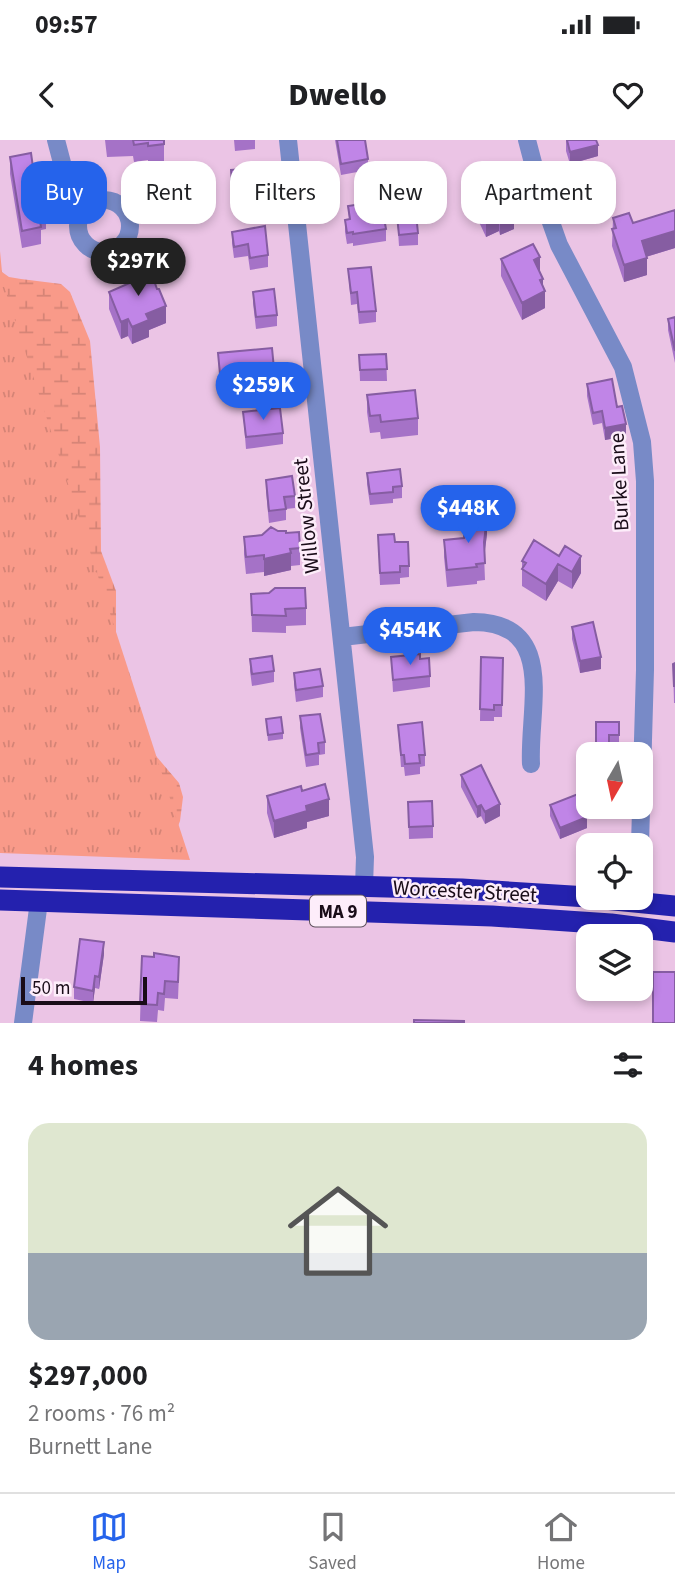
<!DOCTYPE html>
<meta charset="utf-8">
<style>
body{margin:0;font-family:"Source Sans 3",sans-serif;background:#f2f2f2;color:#202124;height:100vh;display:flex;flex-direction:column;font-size:26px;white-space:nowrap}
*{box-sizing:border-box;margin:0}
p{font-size:23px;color:#757577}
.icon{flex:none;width:38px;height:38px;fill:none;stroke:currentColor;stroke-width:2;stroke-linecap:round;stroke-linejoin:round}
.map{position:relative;height:883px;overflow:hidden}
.details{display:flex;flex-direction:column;background:#fff;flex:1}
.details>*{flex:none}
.top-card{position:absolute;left:21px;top:21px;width:634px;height:63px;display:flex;gap:14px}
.needle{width:46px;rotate:189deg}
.fabs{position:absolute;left:576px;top:602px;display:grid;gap:14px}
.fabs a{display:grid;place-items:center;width:77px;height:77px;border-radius:14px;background:#fff;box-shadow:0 4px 10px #0003;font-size:35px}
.scale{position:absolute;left:21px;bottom:18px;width:126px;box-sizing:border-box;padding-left:7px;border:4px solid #190c18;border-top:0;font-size:19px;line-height:24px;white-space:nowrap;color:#190c18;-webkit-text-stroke:5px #fdedfa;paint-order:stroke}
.price{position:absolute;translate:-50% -60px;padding:0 16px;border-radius:24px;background:#2563eb;color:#fff;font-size:23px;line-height:46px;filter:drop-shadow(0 2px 4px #0008)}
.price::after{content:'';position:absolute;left:50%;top:42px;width:21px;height:16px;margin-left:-10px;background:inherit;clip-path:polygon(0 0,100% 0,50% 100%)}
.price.selected{background:#222;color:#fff}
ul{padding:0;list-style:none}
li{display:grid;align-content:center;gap:14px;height:371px;padding:0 28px}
li span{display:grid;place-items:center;height:217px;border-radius:21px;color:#555}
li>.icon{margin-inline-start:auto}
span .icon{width:126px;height:126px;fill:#fffc;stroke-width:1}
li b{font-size:30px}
h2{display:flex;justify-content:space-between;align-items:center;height:84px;padding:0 28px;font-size:30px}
.chip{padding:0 24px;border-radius:21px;background:#fff;box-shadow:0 4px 10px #0003;font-size:24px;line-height:63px}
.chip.selected{background:#2563eb;color:#fff}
.status{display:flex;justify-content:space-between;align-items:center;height:49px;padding:0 35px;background:#fff;direction:ltr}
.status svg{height:19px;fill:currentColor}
header{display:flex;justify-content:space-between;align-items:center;height:91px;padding:0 28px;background:#fff;font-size:32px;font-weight:800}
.dock{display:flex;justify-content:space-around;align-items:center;height:98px;border-top:2px solid #e0e0e0;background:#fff;font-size:19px;color:#757577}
.dock a{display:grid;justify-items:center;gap:4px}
.dock .selected{color:#2563eb}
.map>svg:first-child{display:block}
</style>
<div class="status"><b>09:57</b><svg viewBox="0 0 49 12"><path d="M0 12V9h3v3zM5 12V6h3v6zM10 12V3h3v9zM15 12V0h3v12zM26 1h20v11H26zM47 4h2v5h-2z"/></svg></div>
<header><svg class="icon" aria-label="back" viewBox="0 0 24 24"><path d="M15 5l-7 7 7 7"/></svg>Dwello<svg class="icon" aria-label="heart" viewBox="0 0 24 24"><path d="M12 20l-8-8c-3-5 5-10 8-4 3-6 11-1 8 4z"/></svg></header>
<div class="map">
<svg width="675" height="883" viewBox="0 0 675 883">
<defs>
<pattern id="wetland-marsh" width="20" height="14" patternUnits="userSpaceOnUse" patternTransform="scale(1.75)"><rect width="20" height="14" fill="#f99a89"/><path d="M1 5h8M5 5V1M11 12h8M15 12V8" fill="none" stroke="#d58476"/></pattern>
<pattern id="park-tufts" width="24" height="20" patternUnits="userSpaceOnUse" patternTransform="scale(1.75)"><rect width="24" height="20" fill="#f99a89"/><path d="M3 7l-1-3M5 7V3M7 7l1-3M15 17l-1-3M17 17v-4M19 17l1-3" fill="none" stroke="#d58476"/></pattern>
</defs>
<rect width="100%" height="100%" fill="#ebc4e5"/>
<!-- wetland -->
<path fill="url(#wetland-marsh)" d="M0,111L2,132L9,137L21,139L61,144L70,152L90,201L100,307L101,411L116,451V497L145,603L179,643L183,657L180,681L175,694L0,661Z"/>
<!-- park -->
<path fill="url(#park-tufts)" d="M0,134L190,720L0,713Z"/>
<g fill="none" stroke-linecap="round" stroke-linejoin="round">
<!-- street -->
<path stroke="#788ac7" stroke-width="18" d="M56,0L66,38L88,65
M288,0L365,717L364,746
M527,0L542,57L559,105L623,227L642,302L645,341V530L640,705
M78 86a26 26 0 1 1 52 0a26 26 0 1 1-52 0Z
M342,497L474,482C558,483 528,568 531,624
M23,883L39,761"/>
<!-- highway -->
<path stroke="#2421ae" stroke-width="21" d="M0,737L462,749L588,757
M594,758L675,766
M0,760L492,776L611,784L675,792"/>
</g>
<!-- wall -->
<path fill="#a572c7" d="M105,0H164V21L148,23V20L134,22L133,16L107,17Z
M234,0H255V9L235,11Z
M335,0H365L368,19V30L341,35Z
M566,0L598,16L570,24L566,11Z
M10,17L35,42L46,72V89L41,90V104L22,108L10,34Z
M231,30L262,44V56H259V63L241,64L240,55L232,56Z
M467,39L514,89L500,95L499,91L486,97L467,56Z
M348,66L386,89V101L353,106V103L347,104L345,92V80L349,79Z
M675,70V108L646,117L647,135L624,142L612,106L613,78L633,83Z
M397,76L418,93V105L399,106Z
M232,92L268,115V127L250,130L248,116L234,118L232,103Z
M501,119L540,132L543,146L545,168L522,180L501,136Z
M348,129L376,171V182L359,184L357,164L351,165Z
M129,135L166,183L149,190V197L132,204L128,196L121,199L109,169V152L129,144Z
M253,152L277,175V186L256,189L253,163Z
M675,177V223L668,190V179Z
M218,213L274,229V241L262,242V248L248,250L247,243L220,246Z
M386,214L387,241H360L359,215Z
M587,244L626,296L605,300L602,283L593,285L587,256Z
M367,255L418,278V295L381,299L380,292L370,293L367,272Z
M243,272L283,293V304L246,309Z
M367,333L402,346V358L393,359V363L370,365L367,344Z
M266,340L295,356V368L286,369V380L269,383L266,351Z
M278,391L286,393L300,408V425L291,426V430L264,436V432L246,434L244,414V397L262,395Z
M487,394L484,415L485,440L477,441V444L447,447L444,417V400L464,398Z
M378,395L395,402L409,426V437L400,438V444L380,445Z
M534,400L581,433L572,449L558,441L546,461L522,446V421Z
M251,454L306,468V485L286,486V493L252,492Z
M572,487L601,529L580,533L572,499Z
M391,517L420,519L430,536V547L393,552Z
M481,517L503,518L502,577H494V581H480Z
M250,519L274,531V542L252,546L250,531Z
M675,523V563H674L673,524Z
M294,533L323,546V557L296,562L294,544Z
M300,576L325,602V614L319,615V625L306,627L300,588Z
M266,579L283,593V599L268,601Z
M596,582H619V607H609V614H596Z
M398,585L425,615V626L420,627V634L405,636L404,627H401Z
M461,635L500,676L485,684L481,676L477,678L461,647Z
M267,656L329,676L307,682V688L274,698L267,673Z
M408,662L433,686V698L409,699Z
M550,665L587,688L560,699L550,676Z
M104,814L99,849L95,848L93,863L74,859V847Z
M142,816L179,834L178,859L165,858L164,871L158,870L157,882L140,881Z"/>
<!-- shaded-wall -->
<path fill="#865da2" d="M598,5V16L570,24V12Z
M514,72V89L500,95V78Z
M499,74V91L486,97V80Z
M675,91V108L642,118V101Z
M540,117V134L534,120Z
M647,118V135L624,142V125Z
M543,139V152L545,151V168L522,180V163L540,140Z
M166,166V183L149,190V197L132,204V187L146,174Z
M128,179V196L121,199V182Z
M626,284V296L605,300V288Z
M487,377V394L484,419V402Z
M291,413V430L264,436V419Z
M581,416V433L572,449V432Z
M558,424V441L546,461V444Z
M601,517V529L580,533V521Z
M329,659V676L307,682V688L274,698V681L306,666Z
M500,664V676L485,684V672Z
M481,665V676L477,678V667Z
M587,677V688L560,699V688Z
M104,802V814L99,849V837Z
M95,836V848L93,863V851Z"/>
<!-- building -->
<path fill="#c085e7" stroke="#865da2" stroke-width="2" d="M133,0H164V4L148,6V3L134,5Z
M337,0H365L368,19L341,24Z
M567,0H596L598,5L570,12Z
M31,13L35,42L41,41L46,72L39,74L41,87L22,91L10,17Z
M493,27L514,72L500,78L499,74L486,80L467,39Z
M261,28L262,44L259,45V52L241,53L240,43L232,44L231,30Z
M381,61L386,89L353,94V92L347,93L345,80L350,79L348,66Z
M675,70V91L642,101L647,118L624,125L612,89L616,88L613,78L629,73L633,83Z
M416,74L418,93L399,95L397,76Z
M265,86L268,115L250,118L248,104L234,107L232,92Z
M533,104L540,117L534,120L543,139L540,140L545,151L522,163L501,119Z
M149,126L157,149H159L166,166L146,174L149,180L132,187L128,179L121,182L109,152L132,142L129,135Z
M371,127L376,171L359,172L357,152L351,153L348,129Z
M274,149L277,175L256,177L253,152Z
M675,177V211L668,179Z
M272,208L274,229L261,230L262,236L248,238L247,232L220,234L218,213Z
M386,214L387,229L360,230L359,215Z
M612,239L617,267L622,266L626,284L605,288L602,271L593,273L587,244Z
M415,250L418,278L381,282L380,275L370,276L367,255Z
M280,268L283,293L246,297L243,272Z
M400,329L402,346L393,347V352L370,354L367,333Z
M292,336L295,356L284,357L286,369L269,371L266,340Z
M466,374L487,377L484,402L485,423L476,424L477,427L447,430L444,400L464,398Z
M271,387L278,391H286V393L299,392L300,408L290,409L291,413L264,419V415L246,417L244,397L262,395Z
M394,394L395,402H408L409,426H400V432L380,433L378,395Z
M534,400L559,416L565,406L581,416L572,432L558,424L546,444L522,429L526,423L522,421Z
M275,448H305L306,468L285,469L286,476L252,475L251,454L269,453Z
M593,482L601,517L580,521L572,487Z
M420,514V519L429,518L430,536L393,540L391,517Z
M272,516L274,531L252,534L250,519Z
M481,517L503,518L502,565H494V570L480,569Z
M675,523V546H674L673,524Z
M320,529L323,546L296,550L294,533Z
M320,574L325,602L318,603L319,613L306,615L300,576Z
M281,577L283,593L268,595L266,579Z
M422,582L425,615H419L420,623L405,624L404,615H401L398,585Z
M596,582H619V595H609V612H596Z
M481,625L500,664L485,672L481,665L477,667L461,635Z
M325,644L329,659L306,666L307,671L274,681L267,656L301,646L302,651Z
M578,654L587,677L560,688L550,665Z
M432,661L433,686L409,687L408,662Z
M80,799L104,802L99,837L95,836L93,851L74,847Z
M154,813L179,817L178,842L165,841L164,854L158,853L157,865L140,864L142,816L154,817Z
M653,832H675V883H653Z
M414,880L464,881V883H414Z"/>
<g text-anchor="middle" stroke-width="5" stroke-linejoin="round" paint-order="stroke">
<!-- shield labels -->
<rect fill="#fdedfa" stroke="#5d505c" stroke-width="2" x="310" y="755.5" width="56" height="31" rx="5"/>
<g font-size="19" font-weight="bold" fill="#190c18">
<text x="338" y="778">MA 9</text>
</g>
<!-- street labels -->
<g font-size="21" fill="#190c18" stroke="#fdedfa">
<text transform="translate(619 342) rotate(-93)" y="7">Burke Lane</text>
<text transform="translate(306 376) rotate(-96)" y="7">Willow Street</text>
<text transform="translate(465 751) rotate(3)" y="7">Worcester Street</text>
</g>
</g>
</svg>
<div class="fabs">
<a><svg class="needle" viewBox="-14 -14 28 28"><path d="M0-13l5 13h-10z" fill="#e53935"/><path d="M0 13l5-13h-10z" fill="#757577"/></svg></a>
<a><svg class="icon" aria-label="locate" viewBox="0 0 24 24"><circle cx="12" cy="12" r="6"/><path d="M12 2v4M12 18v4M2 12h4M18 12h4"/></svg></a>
<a><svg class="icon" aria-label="layers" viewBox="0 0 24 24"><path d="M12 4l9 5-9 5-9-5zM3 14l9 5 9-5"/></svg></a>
</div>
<div class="scale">50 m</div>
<b class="price selected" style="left:138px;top:158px">$297K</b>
<b class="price" style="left:263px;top:282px">$259K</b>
<b class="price" style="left:468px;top:405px">$448K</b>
<b class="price" style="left:410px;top:527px">$454K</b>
<div class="top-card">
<a class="chip selected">Buy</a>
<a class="chip">Rent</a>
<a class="chip">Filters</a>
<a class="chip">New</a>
<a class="chip">Apartment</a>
</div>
</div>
<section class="details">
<h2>4 homes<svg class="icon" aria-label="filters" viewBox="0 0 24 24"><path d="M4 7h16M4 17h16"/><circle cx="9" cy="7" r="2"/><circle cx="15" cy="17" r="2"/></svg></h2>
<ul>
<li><span style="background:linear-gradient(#dfe7d0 60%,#9aa5b1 0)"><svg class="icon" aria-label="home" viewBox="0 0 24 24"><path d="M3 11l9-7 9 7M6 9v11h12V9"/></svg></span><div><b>$297,000</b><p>2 rooms · 76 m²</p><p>Burnett Lane</p></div></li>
</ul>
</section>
<nav class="dock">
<a class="selected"><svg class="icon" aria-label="map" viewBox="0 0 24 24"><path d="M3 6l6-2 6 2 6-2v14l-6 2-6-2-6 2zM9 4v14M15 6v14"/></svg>Map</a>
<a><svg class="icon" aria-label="saved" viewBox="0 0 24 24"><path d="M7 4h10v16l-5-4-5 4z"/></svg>Saved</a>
<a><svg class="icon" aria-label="home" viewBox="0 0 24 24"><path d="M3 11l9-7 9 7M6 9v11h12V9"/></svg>Home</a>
</nav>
